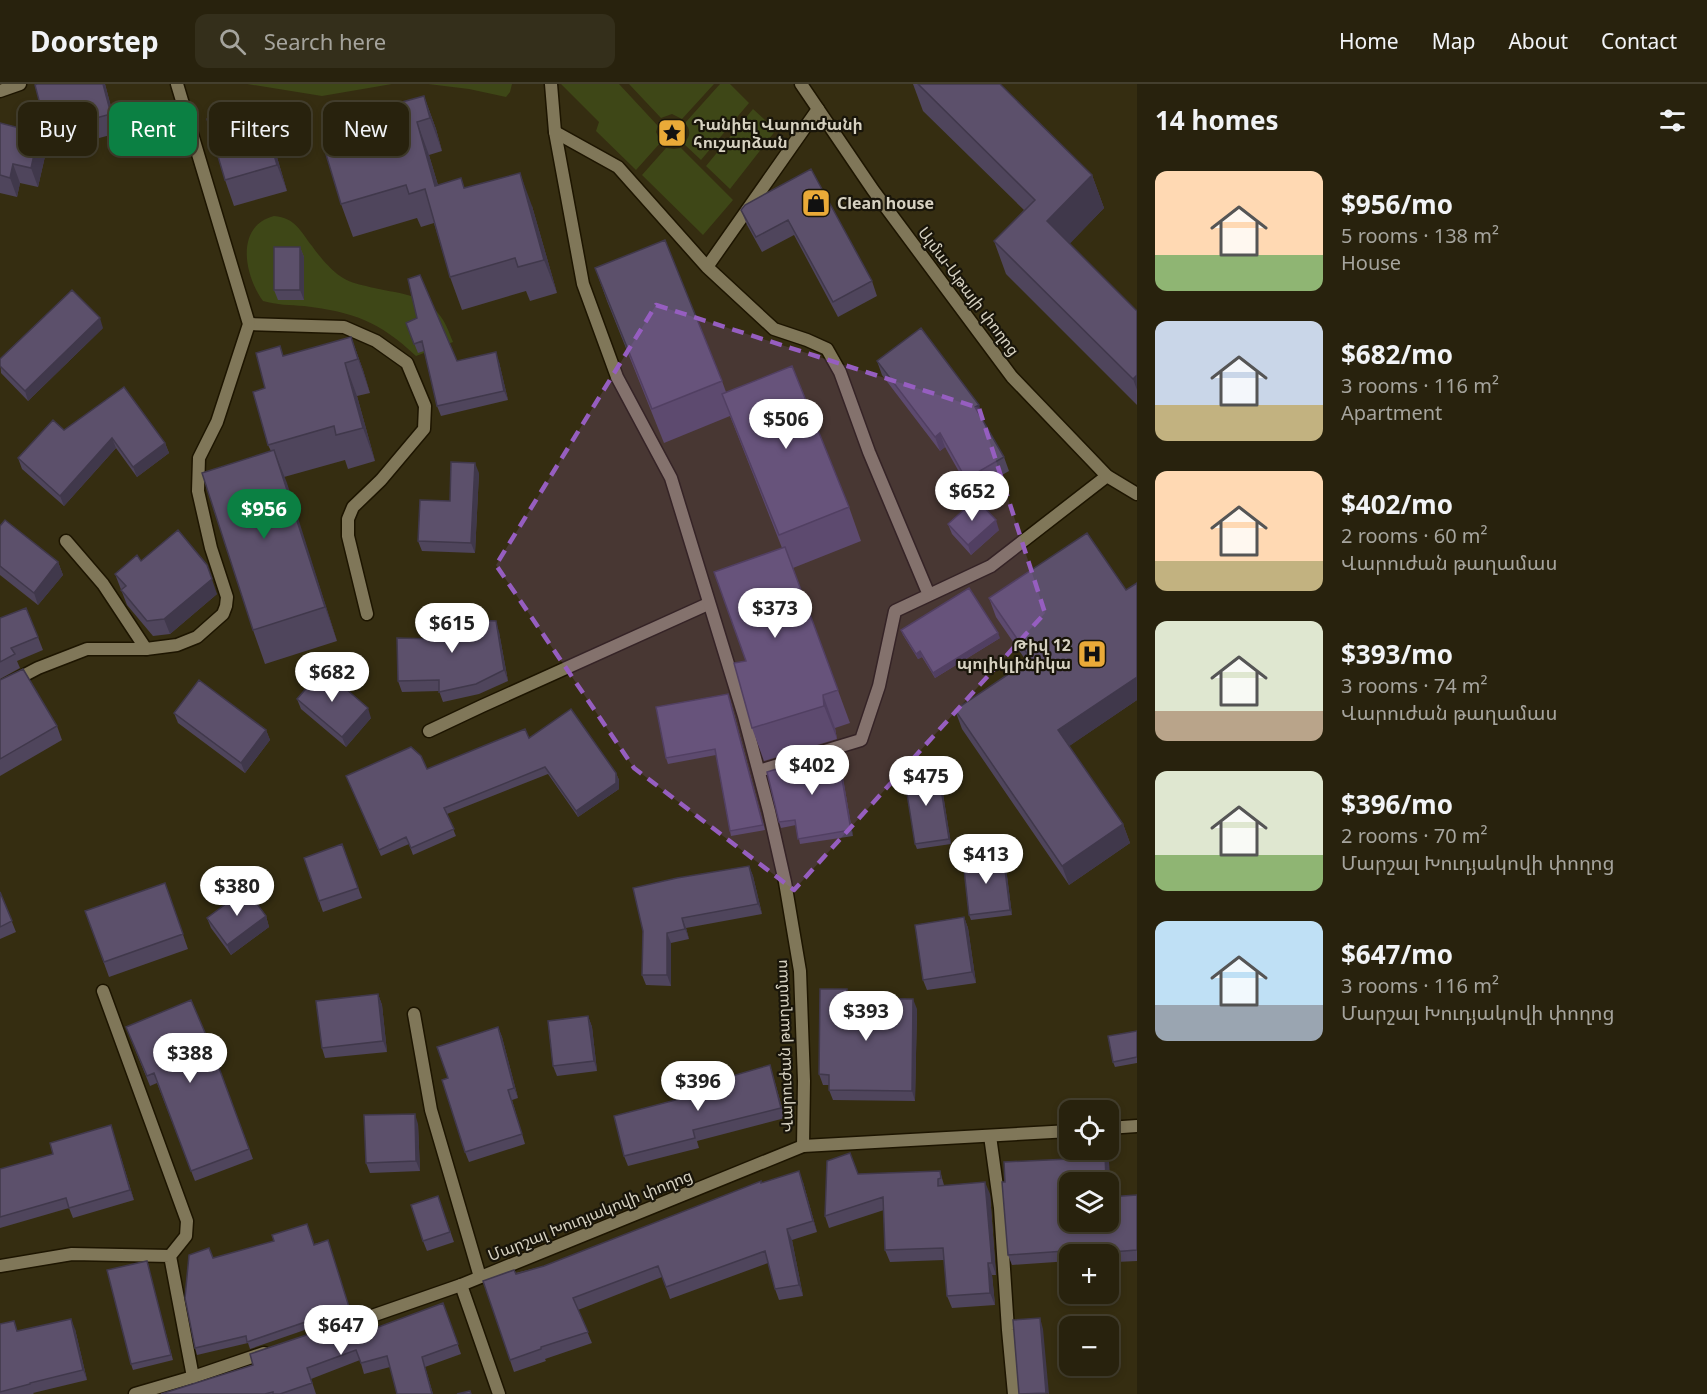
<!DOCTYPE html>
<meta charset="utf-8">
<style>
body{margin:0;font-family:"Noto Sans","Noto Sans Armenian",sans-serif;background:#342f1b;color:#f1f3f6;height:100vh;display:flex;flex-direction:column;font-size:22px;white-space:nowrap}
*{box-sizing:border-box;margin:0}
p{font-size:20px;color:#a5a49d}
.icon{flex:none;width:33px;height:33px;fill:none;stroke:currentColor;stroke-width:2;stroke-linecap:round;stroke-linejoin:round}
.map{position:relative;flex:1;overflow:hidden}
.details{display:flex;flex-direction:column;background:#28220d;width:570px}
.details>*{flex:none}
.hud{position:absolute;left:18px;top:18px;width:570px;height:54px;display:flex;gap:12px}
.fabs{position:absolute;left:1059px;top:1016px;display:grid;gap:12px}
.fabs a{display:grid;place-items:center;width:60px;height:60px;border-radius:12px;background:#28220d;box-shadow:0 3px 9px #0003,0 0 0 2px #443f2e;font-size:30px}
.price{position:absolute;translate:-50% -51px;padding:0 14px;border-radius:21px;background:#fff;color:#222;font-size:20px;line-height:39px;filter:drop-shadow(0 2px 3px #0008)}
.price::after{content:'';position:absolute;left:50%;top:36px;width:18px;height:14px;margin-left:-9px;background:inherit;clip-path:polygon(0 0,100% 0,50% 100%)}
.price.active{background:#0b8043;color:#fff}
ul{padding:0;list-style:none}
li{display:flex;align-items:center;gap:18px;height:150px;padding:0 18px}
li span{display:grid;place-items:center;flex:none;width:168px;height:120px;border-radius:12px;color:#555}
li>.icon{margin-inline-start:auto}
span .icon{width:72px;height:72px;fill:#fffc;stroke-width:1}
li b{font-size:26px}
h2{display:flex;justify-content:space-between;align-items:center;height:72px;padding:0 18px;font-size:26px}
.pill{padding:0 21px;border-radius:12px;background:#28220d;box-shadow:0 3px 9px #0003,0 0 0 2px #443f2e;font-size:21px;line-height:54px}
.pill.active{background:#0b8043;color:#fff}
header{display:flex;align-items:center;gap:36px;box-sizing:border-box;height:84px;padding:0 30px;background:#28220d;border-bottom:2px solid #443f2e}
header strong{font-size:28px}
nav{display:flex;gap:33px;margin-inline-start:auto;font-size:21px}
.search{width:420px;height:54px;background:#342f1b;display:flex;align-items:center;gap:15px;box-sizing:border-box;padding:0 21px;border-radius:12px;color:#a5a49d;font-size:22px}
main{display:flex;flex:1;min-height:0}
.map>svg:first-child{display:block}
</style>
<header>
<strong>Doorstep</strong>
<div class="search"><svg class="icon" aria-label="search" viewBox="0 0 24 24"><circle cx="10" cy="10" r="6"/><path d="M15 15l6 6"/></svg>Search here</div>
<nav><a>Home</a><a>Map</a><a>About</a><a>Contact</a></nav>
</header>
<main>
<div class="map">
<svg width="1137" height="1310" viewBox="0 0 1137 1310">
<rect width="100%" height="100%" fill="#352d11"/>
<!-- green -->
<path fill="#3e4717" d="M247,0H392L322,12Z
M428,0H512L510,8L506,13L469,5Z
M561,0H619L658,42L656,48L661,58L636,86L596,47L599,38Z
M629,0H714L682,35L672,30L661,34Z
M720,0H730L749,19L701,76L683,59C691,53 691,46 685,39Z
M753,25L776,46L730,105L706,82Z
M666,64L674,65L681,64L733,116L703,151L642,91Z
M274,132C296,134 300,147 312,162C319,172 330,185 340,192C348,198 357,200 366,202C390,209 421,208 438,229C445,237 449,248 453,258L416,272C380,238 354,228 304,222C290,221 277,221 263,217C244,191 235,142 274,132Z"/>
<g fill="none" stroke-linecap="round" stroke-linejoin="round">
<!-- service casing -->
<g stroke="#1d1500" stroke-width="15">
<path id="service" d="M555,48L618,83L707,183L774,245L807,256L827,265L840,288L869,368L929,511
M707,183L818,25
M249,240L344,243L376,257L407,279L425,322L424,345L381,396L353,423L348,435V452L367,530
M66,457L103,500L146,565
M429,647L482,622L708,520
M759,687L861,656L879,602L895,527L991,482L1107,392
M103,907L187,1137L186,1152L170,1172L193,1293
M414,930L431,1026L480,1193
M990,1052L1000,1124L1008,1246L1014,1310
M0,1182L72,1170L170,1172"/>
</g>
<!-- minor casing -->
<g stroke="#1d1500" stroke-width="15">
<path id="minor" d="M551,0L555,48L583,200L617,293L671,394L744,632L769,727L785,798L800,887L804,997L803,1062
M0,604L38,584L87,565H146L177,561L197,553L223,530L226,522L227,513L211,464L198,407L199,374L217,338L249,240L177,0
M461,1201L499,1310"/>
</g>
<!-- tertiary casing -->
<g stroke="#1d1500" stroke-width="15">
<path id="tertiary" d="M801,0L873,106L1012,293L1107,392L1137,410
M0,7L20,0
M1108,1044L1137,1042
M346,1241L461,1201L803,1062L1070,1047
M135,1310L193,1293L264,1269"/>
</g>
<!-- service -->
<use href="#service" stroke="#807759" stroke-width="12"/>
<!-- minor -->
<use href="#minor" stroke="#807759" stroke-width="12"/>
<!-- tertiary -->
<use href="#tertiary" stroke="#807759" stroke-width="12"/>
</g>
<!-- wall -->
<path fill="#4f455c" d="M105,0L118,49L54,66L47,47Z
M913,0H1000L1092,91L1104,124L1069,160L1137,227V321L1006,190L994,157L1024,126L923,27Z
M424,12L436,45L442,67L429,71L438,101L465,104L532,122L557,209L530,217L526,207L462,226L450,193L434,139L421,143L417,134L353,153L341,120L352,21L356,31Z
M259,20L269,46L287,107L234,122L225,96Z
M0,39L39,49L46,68L38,103L20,99L17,113L0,109Z
M811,85L872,197L877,212L838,233L794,151L762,168L747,141L741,126Z
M300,163L304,173V216H278L274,206Z
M595,184L722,297L726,308L849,423L861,457L793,484L850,639L835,644L837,655L764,677L752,644L746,577L782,464L730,332L664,359L607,217Z
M406,239L457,277L499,278L508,316L441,332L437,322L424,267L418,269Z
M103,244L28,317L1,289L0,275Z
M351,253L363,286L370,309L357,312L375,377L348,385L345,376L284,393L337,557L265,580L253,546L271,367L268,361L265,304L284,272Z
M877,277L984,335L982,336L1004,373L1009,387L971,409L945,363L940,367L882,291Z
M64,346L165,359L169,369L137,393L116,364L64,422L22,385L18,374Z
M479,389L475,469L422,467L418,457L450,417Z
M948,440L999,446L971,471L952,450Z
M0,442L58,478L63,491L38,521L0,491Z
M115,490L217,510L170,550L153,552L127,521Z
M1137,499V616L1069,662L1123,740L1130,759L1069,801L962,645L955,626L1027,578L996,533L989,514L1126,506Z
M0,534L38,553L43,566L17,577L20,584L0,595Z
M901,546L1000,554L935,594L922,573L918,575L903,551Z
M499,548L508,597L479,610L443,618L439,607L402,608L398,597L435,555Z
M0,596L57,642L62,656L0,692Z
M297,615L371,634L346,663L301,625Z
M730,615L765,746L731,752L730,747L716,671L668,680L666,674Z
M174,629L266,646L270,656L245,689L178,639Z
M529,654L616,689L619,696V705L578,733L548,690L447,730L456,752L413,771L409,760L381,772L346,692L427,685Z
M839,671L853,752L800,760L796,741L781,744L779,738Z
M940,691L951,760L917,765L915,760Z
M342,760L362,814L323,828L304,774Z
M1003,770L1005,776L1012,831L971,836L969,831Z
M749,782L753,792L762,830L686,844L689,855L671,859V902L646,901L642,891L643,847Z
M165,799L188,865L109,893L85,827Z
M0,808L16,848L0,855Z
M266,832L269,843L231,871L211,844L207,834Z
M964,833L968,844L976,899L927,906L923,896Z
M378,910L382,921L387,968L325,974L322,964Z
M850,914L917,925L915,1017L833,1016L829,1006V1001H823L819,990Z
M588,932L592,943L597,987L557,992L553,982Z
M126,943L212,965L253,1075L195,1097L157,999L150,1002Z
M498,943L502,953L518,1014L512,1016L525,1060L469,1078L465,1068L448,994Z
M1137,947V979L1115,983L1113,978Z
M770,981L785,1034L697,1057L699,1064L628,1082L624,1072L718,1005Z
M418,1040L420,1087L370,1089L366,1079Z
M114,1051L134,1116L73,1134L69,1124L0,1144V1085L53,1070Z
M1109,1078L1110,1113L1137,1111V1177L1116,1178L1118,1199L1108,1200V1170H1070V1177L1012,1181L1008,1171Z
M940,1087L944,1101L990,1110L996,1191H992L995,1221L952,1224L947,1212L944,1176L890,1178L885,1166L884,1126L829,1144L825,1132L858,1090Z
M803,1098L817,1148L792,1156L803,1212L779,1216L775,1205L768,1179L670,1215L662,1193L578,1226L592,1259L545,1275L546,1277L514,1288L483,1197L544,1182L761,1099Z
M438,1112L454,1158L427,1167L423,1157Z
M328,1156L351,1230L250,1265L248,1259L197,1271L195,1264L213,1174L314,1160Z
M148,1182L173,1276L133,1286L131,1280Z
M443,1219L461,1270L425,1283L433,1310H397L390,1283L364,1290L360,1276L311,1295L316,1310H161L365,1248Z
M0,1240L18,1247L75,1245L87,1296L33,1309L34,1310H0Z"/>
<!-- shaded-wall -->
<path fill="#40384b" d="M103,0H105L118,49L111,30Z
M424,12L436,45L442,67L430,34Z
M259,20L269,46L287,107L277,81Z
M417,38L429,71L448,135L435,102Z
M39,49L46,68L38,103L31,84Z
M13,80L20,99L17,113L10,94Z
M520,89L532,122L557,209L544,176Z
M1092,91L1104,124L1059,171L1047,137Z
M300,163L304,173V216L300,206Z
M100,234L103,244L28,317L25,307Z
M351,253L363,286L370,309L358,275Z
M496,268L499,278L508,316L504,307Z
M345,279L357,312L375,377L363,344Z
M1137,291V306L1133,295Z
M979,321L984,335L980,337L975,323Z
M940,349L945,363L940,367L935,353Z
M112,354L116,364L64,422L60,412Z
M165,359L169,369L137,393L133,383Z
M274,366L287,399L337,557L325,523Z
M475,379L479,389L475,469L471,459Z
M996,436L999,446L971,471L968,461Z
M58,478L63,491L38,521L34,509Z
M207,481L217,510L170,550L164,535Z
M496,537L499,548L508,597L504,586Z
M998,549L1000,554L935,594L933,589Z
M920,567L922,573L918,575L916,570Z
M1137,593V616L1065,665L1058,646Z
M823,611L835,644L837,655L824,622Z
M368,624L371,634L346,663L342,653Z
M266,646L270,656L245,689L241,679Z
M837,666L839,671L853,752L851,746Z
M938,686L940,691L951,760L949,755Z
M616,689L619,696V705L578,733L576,727Z
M1123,740L1130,759L1069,801L1062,782Z
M1003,770L1005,776L1012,831L1010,826Z
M749,782L753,792L762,830L758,820Z
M266,832L269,843L231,871L227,861Z
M964,833L968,844L976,899L972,888Z
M682,834L686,844L689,855L685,845Z
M667,849L671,859V902L667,891Z
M378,910L382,921L387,968L383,957Z
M913,915L917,925L915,1017L912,1007Z
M588,932L592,943L597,987L594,977Z
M498,943L502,953L518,1014L514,1004Z
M770,981L773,992L785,1034L781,1024Z
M415,1030L418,1040L420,1087L416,1077Z
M111,1041L114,1051L134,1116L130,1106Z
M1105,1068L1109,1078L1111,1123L1108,1118V1098H1106Z
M799,1087L803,1098L817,1148L813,1137Z
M985,1098L990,1110L996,1191L992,1179Z
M787,1145L792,1156L803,1212L799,1201Z
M1112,1168L1116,1178L1118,1199L1114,1189Z
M988,1179L992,1191L995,1221L990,1209Z
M1040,1234L1043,1245L1049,1310L1046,1309Z
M71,1235L75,1245L87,1296L83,1286Z
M422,1273L425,1283L433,1310H432Z"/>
<!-- building -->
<path fill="#5c506b" stroke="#40384b" stroke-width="1.5" d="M37,0H103L111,30L47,47L35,1Z
M918,0H1000L1092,91L1047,137L1137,227V291L1133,295L994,157L1035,116Z
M424,12L430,34L417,38L435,102L461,94L464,104L520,89L544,176L518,183L515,174L450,193L425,105L409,110L406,101L341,120L325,67L338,63L328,28L352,21L355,31Z
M259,20L277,81L225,96L207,35Z
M0,39L39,49L31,84L13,80L10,94L0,91Z
M811,85L872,197L833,218L788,136L756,153L741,126L745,121Z
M665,156L722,297L652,325L595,184Z
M274,163H300V206H274Z
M420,191L457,277L496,268L504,307L437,322L422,257L414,260L406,239L417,234L408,195Z
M72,206L100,234L25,307L0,282V275Z
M921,244L979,321L975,323L1004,373L966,395L940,349L935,353L877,277Z
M351,253L358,275L345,279L363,344L336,351L334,342L268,361L253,308L265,304L256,269L280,262L283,272Z
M792,282L849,423L779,451L722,310Z
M124,303L165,359L133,383L112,354L60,412L18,374L53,336L64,346Z
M274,366L325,523L253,546L202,389Z
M451,378L475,379L471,459L418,457L420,416L450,417Z
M976,415L996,436L968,461L948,440Z
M5,436L58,478L34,509L0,482V442Z
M178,446L207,481L212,495L164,535L147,537L122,507L121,506L126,502L115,490L137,471L141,477Z
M1087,449L1126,506L1137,499V593L1058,646L1123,740L1062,782L955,626L1031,575L989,514Z
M785,463L838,606L823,611L824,622L752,644L734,579L746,577L714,488Z
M969,504L998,549L933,589L920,567L916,570L901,546Z
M26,524L38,553L11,564L15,570L0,578V534Z
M436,534L496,537L504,586L476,600L439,608V596L398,597L397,554L435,555Z
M23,585L57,642L0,675V596Z
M323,585L368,624L342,653L297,615Z
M199,596L266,646L241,679L174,629Z
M728,610L763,741L730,747L715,665L666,674L656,623Z
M571,625L616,689V699L576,727L545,683L444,724L454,745L411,764L406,753L379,766L346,692L411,663L421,672L427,685L525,645L529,654Z
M837,666L851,746L798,755L795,736L779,738L767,688Z
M938,686L949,755L915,760L904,691Z
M342,760L358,804L319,817L304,774Z
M1003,770L1010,826L969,831L963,776Z
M749,782L758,820L682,834L685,845L667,849V891H642L643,847L633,804L677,794Z
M165,799L183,850L104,878L85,827Z
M246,805L266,832L227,861L207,834Z
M0,808L12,837L0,843Z
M964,833L972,888L923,896L915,841Z
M820,905H847V914L913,915L912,1007L829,1006V991L819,990Z
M378,910L383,957L322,964L316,917Z
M191,916L212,965L249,1065L191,1087L154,989L147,992L126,943Z
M588,932L594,977L553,982L548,937Z
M498,943L514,1004L508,1006L522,1050L465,1068L442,996L448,994L437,963Z
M1137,947V973L1113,978L1108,952Z
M770,981L781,1024L693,1046L695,1054L624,1072L614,1032L718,1005L715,997Z
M415,1030L416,1077L366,1079L364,1031Z
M111,1041L130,1106L69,1124L66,1114L0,1133V1085L53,1070L50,1059Z
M1105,1068L1106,1098H1070V1137H1108V1113L1137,1111V1166L1112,1168L1114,1189L1108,1190V1170H1080L1079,1166L1008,1171L1002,1098H1005L1004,1078L1069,1075V1069Z
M850,1069L858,1090L940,1087L941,1094L938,1095V1102L985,1098L992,1179H988L990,1209L947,1212L943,1164L885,1166L883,1113L825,1132L827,1077Z
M799,1087L813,1137L787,1145L799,1201L775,1205L765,1167L666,1203L658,1182L573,1214L588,1248L541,1263V1265L510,1276L483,1197L514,1186L516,1190L544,1182L761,1097V1099Z
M438,1112L450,1148L423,1157L411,1121Z
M307,1140L314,1161L328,1156L349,1223L247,1258L246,1252L195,1264L185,1214L189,1171L209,1164L213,1174L274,1157L272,1151Z
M147,1177L171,1271L131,1280L107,1186Z
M443,1219L458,1260L422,1273L432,1310H397L387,1272L361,1279L356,1266L307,1284L312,1299L280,1310H273V1308L265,1310H161L253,1281L250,1270L360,1233L365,1248Z
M1040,1234L1046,1309L1019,1310L1013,1236Z
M71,1235L83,1286L30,1299V1300L0,1308V1240L14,1237L17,1247Z
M470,1307L471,1310H457Z"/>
<!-- marked area -->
<path fill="#965ec0" fill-opacity="0.2" stroke="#965ec0" stroke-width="4.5" stroke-dasharray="12 8" stroke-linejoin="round" d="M656,221L979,324L1045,529L794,806L634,684L496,481Z"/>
<!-- icons -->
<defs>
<g id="sight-square" transform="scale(1.5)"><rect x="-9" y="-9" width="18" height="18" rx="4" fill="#eaaa38" stroke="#19150a"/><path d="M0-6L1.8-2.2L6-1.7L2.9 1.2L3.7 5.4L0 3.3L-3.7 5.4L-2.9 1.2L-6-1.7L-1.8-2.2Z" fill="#111"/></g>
<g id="shop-square" transform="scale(1.5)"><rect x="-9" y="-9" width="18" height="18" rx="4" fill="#eaaa38" stroke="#19150a"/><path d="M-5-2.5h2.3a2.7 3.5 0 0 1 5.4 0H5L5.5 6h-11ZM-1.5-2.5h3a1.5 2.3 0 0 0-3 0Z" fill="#111"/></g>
<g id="hospital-square" transform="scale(1.5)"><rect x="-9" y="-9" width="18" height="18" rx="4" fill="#eaaa38" stroke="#19150a"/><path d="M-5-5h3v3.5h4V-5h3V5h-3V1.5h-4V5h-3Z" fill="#111"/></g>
</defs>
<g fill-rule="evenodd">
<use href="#sight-square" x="672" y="49"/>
<use href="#shop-square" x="816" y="119"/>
<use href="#hospital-square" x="1092" y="570"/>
</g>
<g text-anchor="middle" stroke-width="4.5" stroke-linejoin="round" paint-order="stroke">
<!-- poi labels -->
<g font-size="16" font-weight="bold" fill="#d6d1c1" stroke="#19150a" text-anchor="start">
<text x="693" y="46">Դանիել Վարուժանի<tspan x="693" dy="18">հուշարձան</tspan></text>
<text x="837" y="125">Clean house</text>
<text x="1071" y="567" text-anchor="end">Թիվ 12<tspan x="1071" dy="18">պոլիկլինիկա</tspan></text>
</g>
<!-- street labels -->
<g font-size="16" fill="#d6d1c1" stroke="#19150a">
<text transform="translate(969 207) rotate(53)" y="6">Ալմա-Աթայի փողոց</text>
<text transform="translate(784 962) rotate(-92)" y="6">Վարուժան թաղամաս</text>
<text transform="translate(590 1131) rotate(-22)" y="6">Մարշալ Խուդյակովի փողոց</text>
</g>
</g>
</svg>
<div class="fabs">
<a><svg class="icon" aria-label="locate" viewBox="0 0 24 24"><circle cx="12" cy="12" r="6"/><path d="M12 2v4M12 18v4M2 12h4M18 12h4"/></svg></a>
<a><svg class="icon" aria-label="layers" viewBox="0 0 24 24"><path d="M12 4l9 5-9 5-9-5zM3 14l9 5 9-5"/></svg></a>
<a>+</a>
<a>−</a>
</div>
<b class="price" style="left:786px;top:366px">$506</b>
<b class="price" style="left:972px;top:438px">$652</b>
<b class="price active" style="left:264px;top:456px">$956</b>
<b class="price" style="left:775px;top:555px">$373</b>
<b class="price" style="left:452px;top:570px">$615</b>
<b class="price" style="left:332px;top:619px">$682</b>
<b class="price" style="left:812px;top:712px">$402</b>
<b class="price" style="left:926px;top:723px">$475</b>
<b class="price" style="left:986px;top:801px">$413</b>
<b class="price" style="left:237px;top:833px">$380</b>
<b class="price" style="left:866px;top:958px">$393</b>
<b class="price" style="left:190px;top:1000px">$388</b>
<b class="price" style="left:698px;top:1028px">$396</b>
<b class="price" style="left:341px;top:1272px">$647</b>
<div class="hud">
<a class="pill">Buy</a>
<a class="pill active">Rent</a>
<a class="pill">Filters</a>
<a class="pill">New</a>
</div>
</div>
<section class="details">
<h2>14 homes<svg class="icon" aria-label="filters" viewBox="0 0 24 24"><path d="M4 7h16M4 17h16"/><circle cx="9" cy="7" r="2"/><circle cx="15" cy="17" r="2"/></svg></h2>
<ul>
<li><span style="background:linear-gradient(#ffd9b3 70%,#8fb573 0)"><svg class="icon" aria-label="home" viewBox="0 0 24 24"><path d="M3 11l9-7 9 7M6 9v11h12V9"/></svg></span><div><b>$956/mo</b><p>5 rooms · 138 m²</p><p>House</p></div></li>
<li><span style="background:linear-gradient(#c9d6e8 70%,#c2b280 0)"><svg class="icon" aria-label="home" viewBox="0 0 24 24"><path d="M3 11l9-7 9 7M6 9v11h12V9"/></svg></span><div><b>$682/mo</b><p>3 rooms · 116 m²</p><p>Apartment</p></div></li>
<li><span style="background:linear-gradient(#ffd9b3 75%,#c2b280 0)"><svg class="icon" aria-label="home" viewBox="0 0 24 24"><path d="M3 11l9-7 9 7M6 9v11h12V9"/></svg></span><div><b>$402/mo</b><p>2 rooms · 60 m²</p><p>Վարուժան թաղամաս</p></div></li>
<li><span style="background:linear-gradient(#dfe7d0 75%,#b9a48a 0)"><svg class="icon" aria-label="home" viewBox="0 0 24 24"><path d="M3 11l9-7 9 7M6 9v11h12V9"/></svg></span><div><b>$393/mo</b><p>3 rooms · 74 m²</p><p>Վարուժան թաղամաս</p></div></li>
<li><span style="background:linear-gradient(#dfe7d0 70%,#8fb573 0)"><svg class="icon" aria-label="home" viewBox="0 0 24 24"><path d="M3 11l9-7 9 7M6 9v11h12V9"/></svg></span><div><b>$396/mo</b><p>2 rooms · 70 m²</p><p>Մարշալ Խուդյակովի փողոց</p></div></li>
<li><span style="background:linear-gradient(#bfe0f5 70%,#9aa5b1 0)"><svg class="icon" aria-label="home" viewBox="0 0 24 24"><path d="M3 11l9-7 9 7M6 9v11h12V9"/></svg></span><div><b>$647/mo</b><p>3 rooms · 116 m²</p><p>Մարշալ Խուդյակովի փողոց</p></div></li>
</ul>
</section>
</main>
